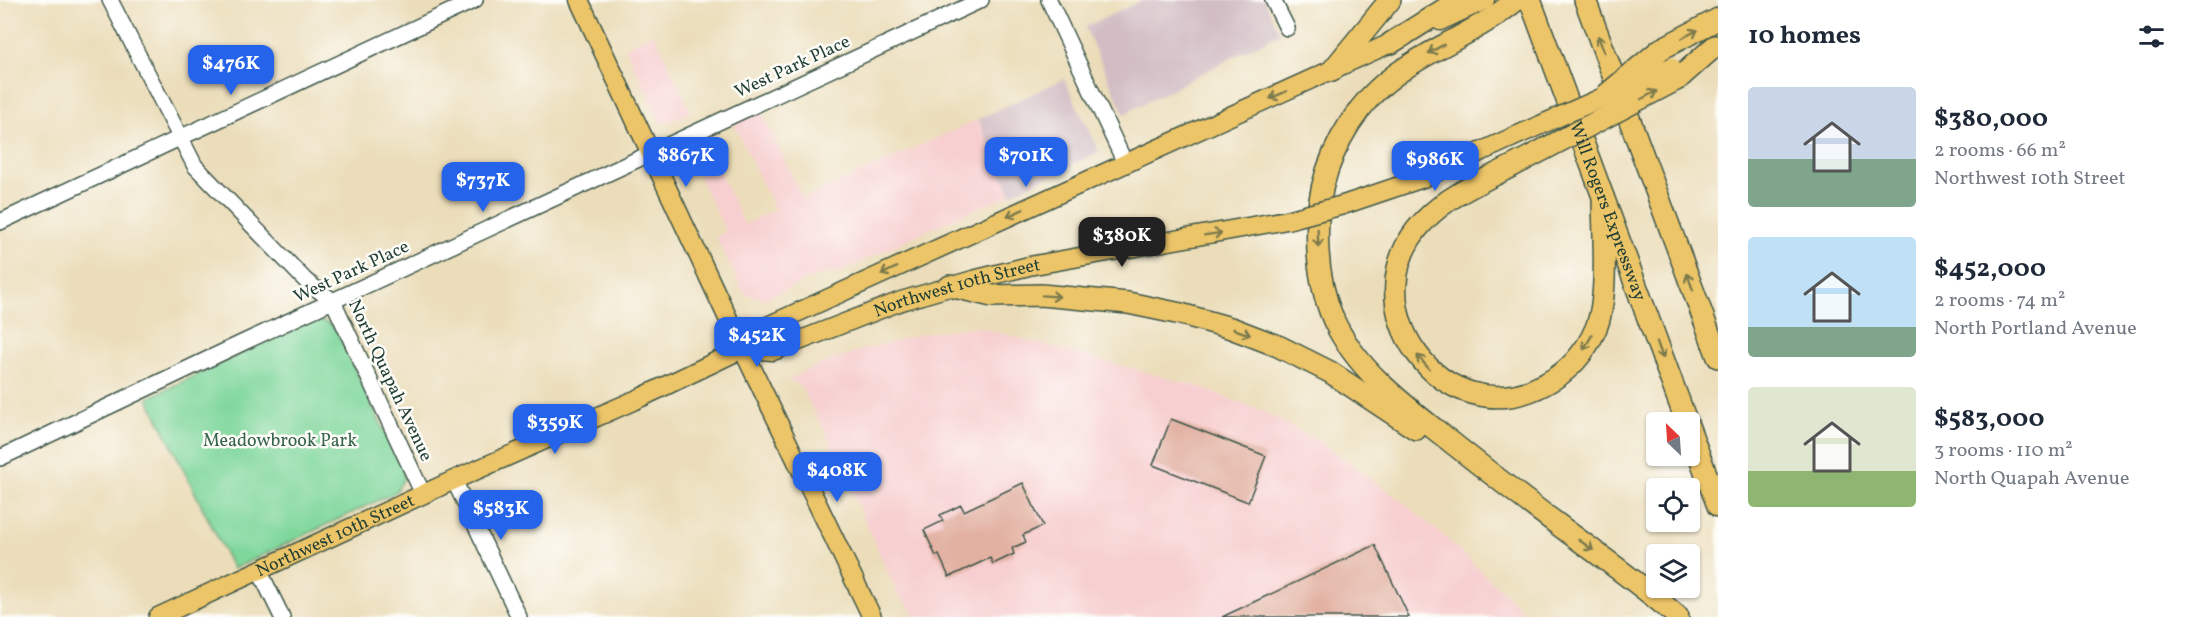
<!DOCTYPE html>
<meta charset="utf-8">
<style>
body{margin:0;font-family:Vollkorn,serif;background:#f2f2f3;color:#1f2937;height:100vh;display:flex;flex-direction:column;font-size:22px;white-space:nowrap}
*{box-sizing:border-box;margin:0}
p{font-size:20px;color:#747a83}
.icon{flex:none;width:33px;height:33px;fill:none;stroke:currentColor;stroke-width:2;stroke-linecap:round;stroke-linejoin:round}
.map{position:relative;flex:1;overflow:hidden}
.drawer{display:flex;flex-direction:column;background:#fff;width:480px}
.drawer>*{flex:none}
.needle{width:39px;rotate:335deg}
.fabs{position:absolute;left:1646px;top:412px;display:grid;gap:12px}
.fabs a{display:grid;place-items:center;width:54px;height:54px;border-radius:6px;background:#fff;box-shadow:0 2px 4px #0004;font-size:30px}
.price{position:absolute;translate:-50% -51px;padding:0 14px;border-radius:12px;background:#2563eb;color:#fff;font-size:20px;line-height:39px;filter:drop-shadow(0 2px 3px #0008)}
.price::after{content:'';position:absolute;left:50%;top:36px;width:18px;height:14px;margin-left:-9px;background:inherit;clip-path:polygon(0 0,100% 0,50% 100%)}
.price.active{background:#222;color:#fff}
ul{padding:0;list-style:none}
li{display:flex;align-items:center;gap:18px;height:150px;padding:0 30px}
li span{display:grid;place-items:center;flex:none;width:168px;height:120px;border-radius:6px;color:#555}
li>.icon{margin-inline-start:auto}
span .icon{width:72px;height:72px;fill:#fffc;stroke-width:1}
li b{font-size:26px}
h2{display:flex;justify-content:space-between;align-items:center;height:72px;padding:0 30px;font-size:26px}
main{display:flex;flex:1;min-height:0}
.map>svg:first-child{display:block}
</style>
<main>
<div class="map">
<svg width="1718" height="617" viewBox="0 0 1718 617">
<rect width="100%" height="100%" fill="#fdfcf7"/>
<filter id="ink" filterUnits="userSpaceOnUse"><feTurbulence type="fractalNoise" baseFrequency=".0167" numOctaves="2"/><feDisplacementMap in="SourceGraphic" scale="12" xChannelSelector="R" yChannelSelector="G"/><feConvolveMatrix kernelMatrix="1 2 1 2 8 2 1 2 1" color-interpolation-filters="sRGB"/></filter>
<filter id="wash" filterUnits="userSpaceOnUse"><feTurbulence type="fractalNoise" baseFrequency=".008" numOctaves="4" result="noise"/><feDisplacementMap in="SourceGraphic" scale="24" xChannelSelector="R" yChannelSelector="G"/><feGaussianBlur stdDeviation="1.35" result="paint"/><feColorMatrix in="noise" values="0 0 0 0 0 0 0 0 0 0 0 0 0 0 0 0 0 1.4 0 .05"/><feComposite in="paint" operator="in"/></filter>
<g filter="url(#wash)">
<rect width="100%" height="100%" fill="#ebddb9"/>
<!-- built -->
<path fill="#f7cfd0" d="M654,33L691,112L669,122L661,123L625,47Z
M761,110L803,199L978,119L1011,194L923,232L839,273L825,274L807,280L766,299L744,294L716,237L726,232L684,146L703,137L744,224L775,210L733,122Z
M970,327H979L1197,386L1264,412L1322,443L1398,498L1444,536L1530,617H914V612L898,595L825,431L800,386L788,379L821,364L855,352L922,334Z"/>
<!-- industrial -->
<path fill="#d2bdc5" d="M1143,0H1264L1280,33L1124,114L1085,27Z
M1064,79L1099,152L1011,194L978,119Z"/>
<!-- green -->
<path fill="#7fd79c" stroke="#4f8a68" stroke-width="1.5" d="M312,320C322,320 330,322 336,330L402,468L404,478L396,492L233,569L148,398Z"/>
<g id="blocks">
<!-- building -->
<path fill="#e2b1a2" d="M1171,419L1266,456L1248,502L1153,465Z
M1023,483L1043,526L1023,535L1026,542L1012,548L1014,554L993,564L990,558L949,577L939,555L936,556L924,530L943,521L940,515L961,505L964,511Z
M1375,545L1409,617H1222Z"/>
</g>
</g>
<g filter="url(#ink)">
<use href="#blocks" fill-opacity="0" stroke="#3e5548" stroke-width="1.5"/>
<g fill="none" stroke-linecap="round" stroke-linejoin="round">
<!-- minor casing -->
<g stroke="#3e5548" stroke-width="18">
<path id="minor" d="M110,0L195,166L306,281L333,301L423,494
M1049,0L1125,163
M1273,0L1287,28
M0,222L475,0
M0,458L242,343L981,0
M454,480L519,617
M259,570L282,617"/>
</g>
<!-- major casing -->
<g stroke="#3e5548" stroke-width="21">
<g id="major">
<path d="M579,0L732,327L872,617"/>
<path d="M1440,21L1485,0"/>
<path d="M1343,205L1423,178L1511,138"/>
<path id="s1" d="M742,349L773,351L901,301L973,280L1029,266L1287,220"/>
<path id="s2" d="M158,617L454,480L642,397L742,349L761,329L1404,37"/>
</g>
</g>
<!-- highway casing -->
<g stroke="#3e5548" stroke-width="24">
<g id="highway">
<path d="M1517,0C1507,7 1498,15 1487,21C1447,46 1403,62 1370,97C1340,130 1320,175 1318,219C1316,254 1320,289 1334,321C1359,374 1411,410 1456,446C1489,472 1522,498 1556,523C1597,554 1640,583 1678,617"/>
<path id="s3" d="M1530,0L1687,423"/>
<path d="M1585,0L1718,357"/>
<path d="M1391,43L1459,0"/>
<path d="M1661,49L1718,19"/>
<path d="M1332,71L1390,0"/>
<path d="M1678,79L1715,46"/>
<path d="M1522,161C1490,178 1451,193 1425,220C1345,302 1443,439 1545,384C1568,372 1586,352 1596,328C1609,298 1603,231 1603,197"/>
<path d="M950,286L992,296L1041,295L1128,303L1181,314L1231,328L1278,346L1330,372L1416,429"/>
<path d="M1689,428L1718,506"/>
</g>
</g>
<!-- minor -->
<use href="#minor" stroke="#fff" stroke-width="15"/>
<!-- major -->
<use href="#major" stroke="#edc569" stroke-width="18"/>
<!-- highway -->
<use href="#highway" stroke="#edc569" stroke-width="21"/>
<!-- major-bridge casing -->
<g stroke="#3e5548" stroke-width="21" stroke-linecap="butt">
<path id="major-bridge" d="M1511,138L1671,67
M1287,220L1343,205"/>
</g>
<!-- highway-bridge casing -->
<g stroke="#3e5548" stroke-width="24" stroke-linecap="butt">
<path id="highway-bridge" d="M1605,96L1661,49
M1522,161L1678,79"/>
</g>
<!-- major-bridge -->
<use href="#major-bridge" stroke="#edc569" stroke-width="18"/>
<!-- highway-bridge -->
<use href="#highway-bridge" stroke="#edc569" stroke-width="21"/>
</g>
<!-- one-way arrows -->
<defs><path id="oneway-shaft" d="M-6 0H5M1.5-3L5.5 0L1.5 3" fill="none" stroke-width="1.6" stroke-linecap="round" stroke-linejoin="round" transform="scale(1.5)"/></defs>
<g stroke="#7c7a4c">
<use href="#oneway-shaft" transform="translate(1690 34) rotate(-28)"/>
<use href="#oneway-shaft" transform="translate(1601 44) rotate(-111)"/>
<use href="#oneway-shaft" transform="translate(1436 49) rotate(151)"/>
<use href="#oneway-shaft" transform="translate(1278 95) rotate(156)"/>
<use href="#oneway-shaft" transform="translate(1649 95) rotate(-28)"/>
<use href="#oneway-shaft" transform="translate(1015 213) rotate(156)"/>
<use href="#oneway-shaft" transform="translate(1213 234) rotate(-9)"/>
<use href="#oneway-shaft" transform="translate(1318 238) rotate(88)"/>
<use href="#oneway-shaft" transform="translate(889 271) rotate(155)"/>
<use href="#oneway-shaft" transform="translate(1690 282) rotate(-110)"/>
<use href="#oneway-shaft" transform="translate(1051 296) rotate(4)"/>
<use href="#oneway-shaft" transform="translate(1242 332) rotate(21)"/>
<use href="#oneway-shaft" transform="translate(1588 342) rotate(120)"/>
<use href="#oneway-shaft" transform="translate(1660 350) rotate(70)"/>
<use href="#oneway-shaft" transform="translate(1423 362) rotate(-131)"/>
<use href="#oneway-shaft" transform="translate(1586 545) rotate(36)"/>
</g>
</g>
<g text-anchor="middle" stroke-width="5" stroke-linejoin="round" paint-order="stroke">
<!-- street labels -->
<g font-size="18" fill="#1f3d34" stroke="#fdfcf7">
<text transform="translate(792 66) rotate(-25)" y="6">West Park Place</text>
<text dy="6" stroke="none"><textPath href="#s3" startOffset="225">Will Rogers Expressway</textPath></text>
<text transform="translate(351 271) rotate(-25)" y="6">West Park Place</text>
<text dy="6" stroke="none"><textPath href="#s1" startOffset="226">Northwest 10th Street</textPath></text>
<text transform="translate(391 380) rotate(65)" y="6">North Quapah Avenue</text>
<text dy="6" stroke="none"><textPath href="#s2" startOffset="195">Northwest 10th Street</textPath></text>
</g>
<!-- park labels -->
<g font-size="18" fill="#37644e" stroke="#fdfcf7">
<text x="280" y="446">Meadowbrook Park</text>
</g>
</g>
</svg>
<div class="fabs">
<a><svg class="needle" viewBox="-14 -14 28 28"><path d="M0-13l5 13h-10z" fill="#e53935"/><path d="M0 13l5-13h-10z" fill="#747a83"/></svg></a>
<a><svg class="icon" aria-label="locate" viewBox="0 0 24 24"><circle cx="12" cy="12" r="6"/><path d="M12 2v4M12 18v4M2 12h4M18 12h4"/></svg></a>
<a><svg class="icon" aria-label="layers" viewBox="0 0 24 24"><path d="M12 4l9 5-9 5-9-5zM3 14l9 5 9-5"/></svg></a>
</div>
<b class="price" style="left:231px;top:96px">$476K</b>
<b class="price" style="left:686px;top:188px">$867K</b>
<b class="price" style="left:1026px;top:188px">$701K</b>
<b class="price" style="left:1435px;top:192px">$986K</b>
<b class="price" style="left:483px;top:213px">$737K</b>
<b class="price active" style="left:1122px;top:268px">$380K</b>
<b class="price" style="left:757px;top:368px">$452K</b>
<b class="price" style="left:555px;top:455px">$359K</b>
<b class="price" style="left:837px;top:503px">$408K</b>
<b class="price" style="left:501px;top:541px">$583K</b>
</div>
<section class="drawer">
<h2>10 homes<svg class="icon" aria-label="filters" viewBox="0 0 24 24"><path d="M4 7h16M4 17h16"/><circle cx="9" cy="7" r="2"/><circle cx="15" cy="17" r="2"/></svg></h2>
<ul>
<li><span style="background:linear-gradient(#c9d6e8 60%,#7fa58c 0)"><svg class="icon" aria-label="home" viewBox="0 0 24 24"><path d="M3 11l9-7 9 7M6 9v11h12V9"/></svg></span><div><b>$380,000</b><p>2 rooms · 66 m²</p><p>Northwest 10th Street</p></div></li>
<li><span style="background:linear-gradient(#bfe0f5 75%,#7fa58c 0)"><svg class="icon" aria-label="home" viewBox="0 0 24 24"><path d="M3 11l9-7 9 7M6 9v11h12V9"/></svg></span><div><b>$452,000</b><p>2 rooms · 74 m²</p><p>North Portland Avenue</p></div></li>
<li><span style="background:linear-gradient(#dfe7d0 70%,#8fb573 0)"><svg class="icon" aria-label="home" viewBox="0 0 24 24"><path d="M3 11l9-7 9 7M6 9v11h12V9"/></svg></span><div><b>$583,000</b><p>3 rooms · 110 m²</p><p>North Quapah Avenue</p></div></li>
</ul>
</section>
</main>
